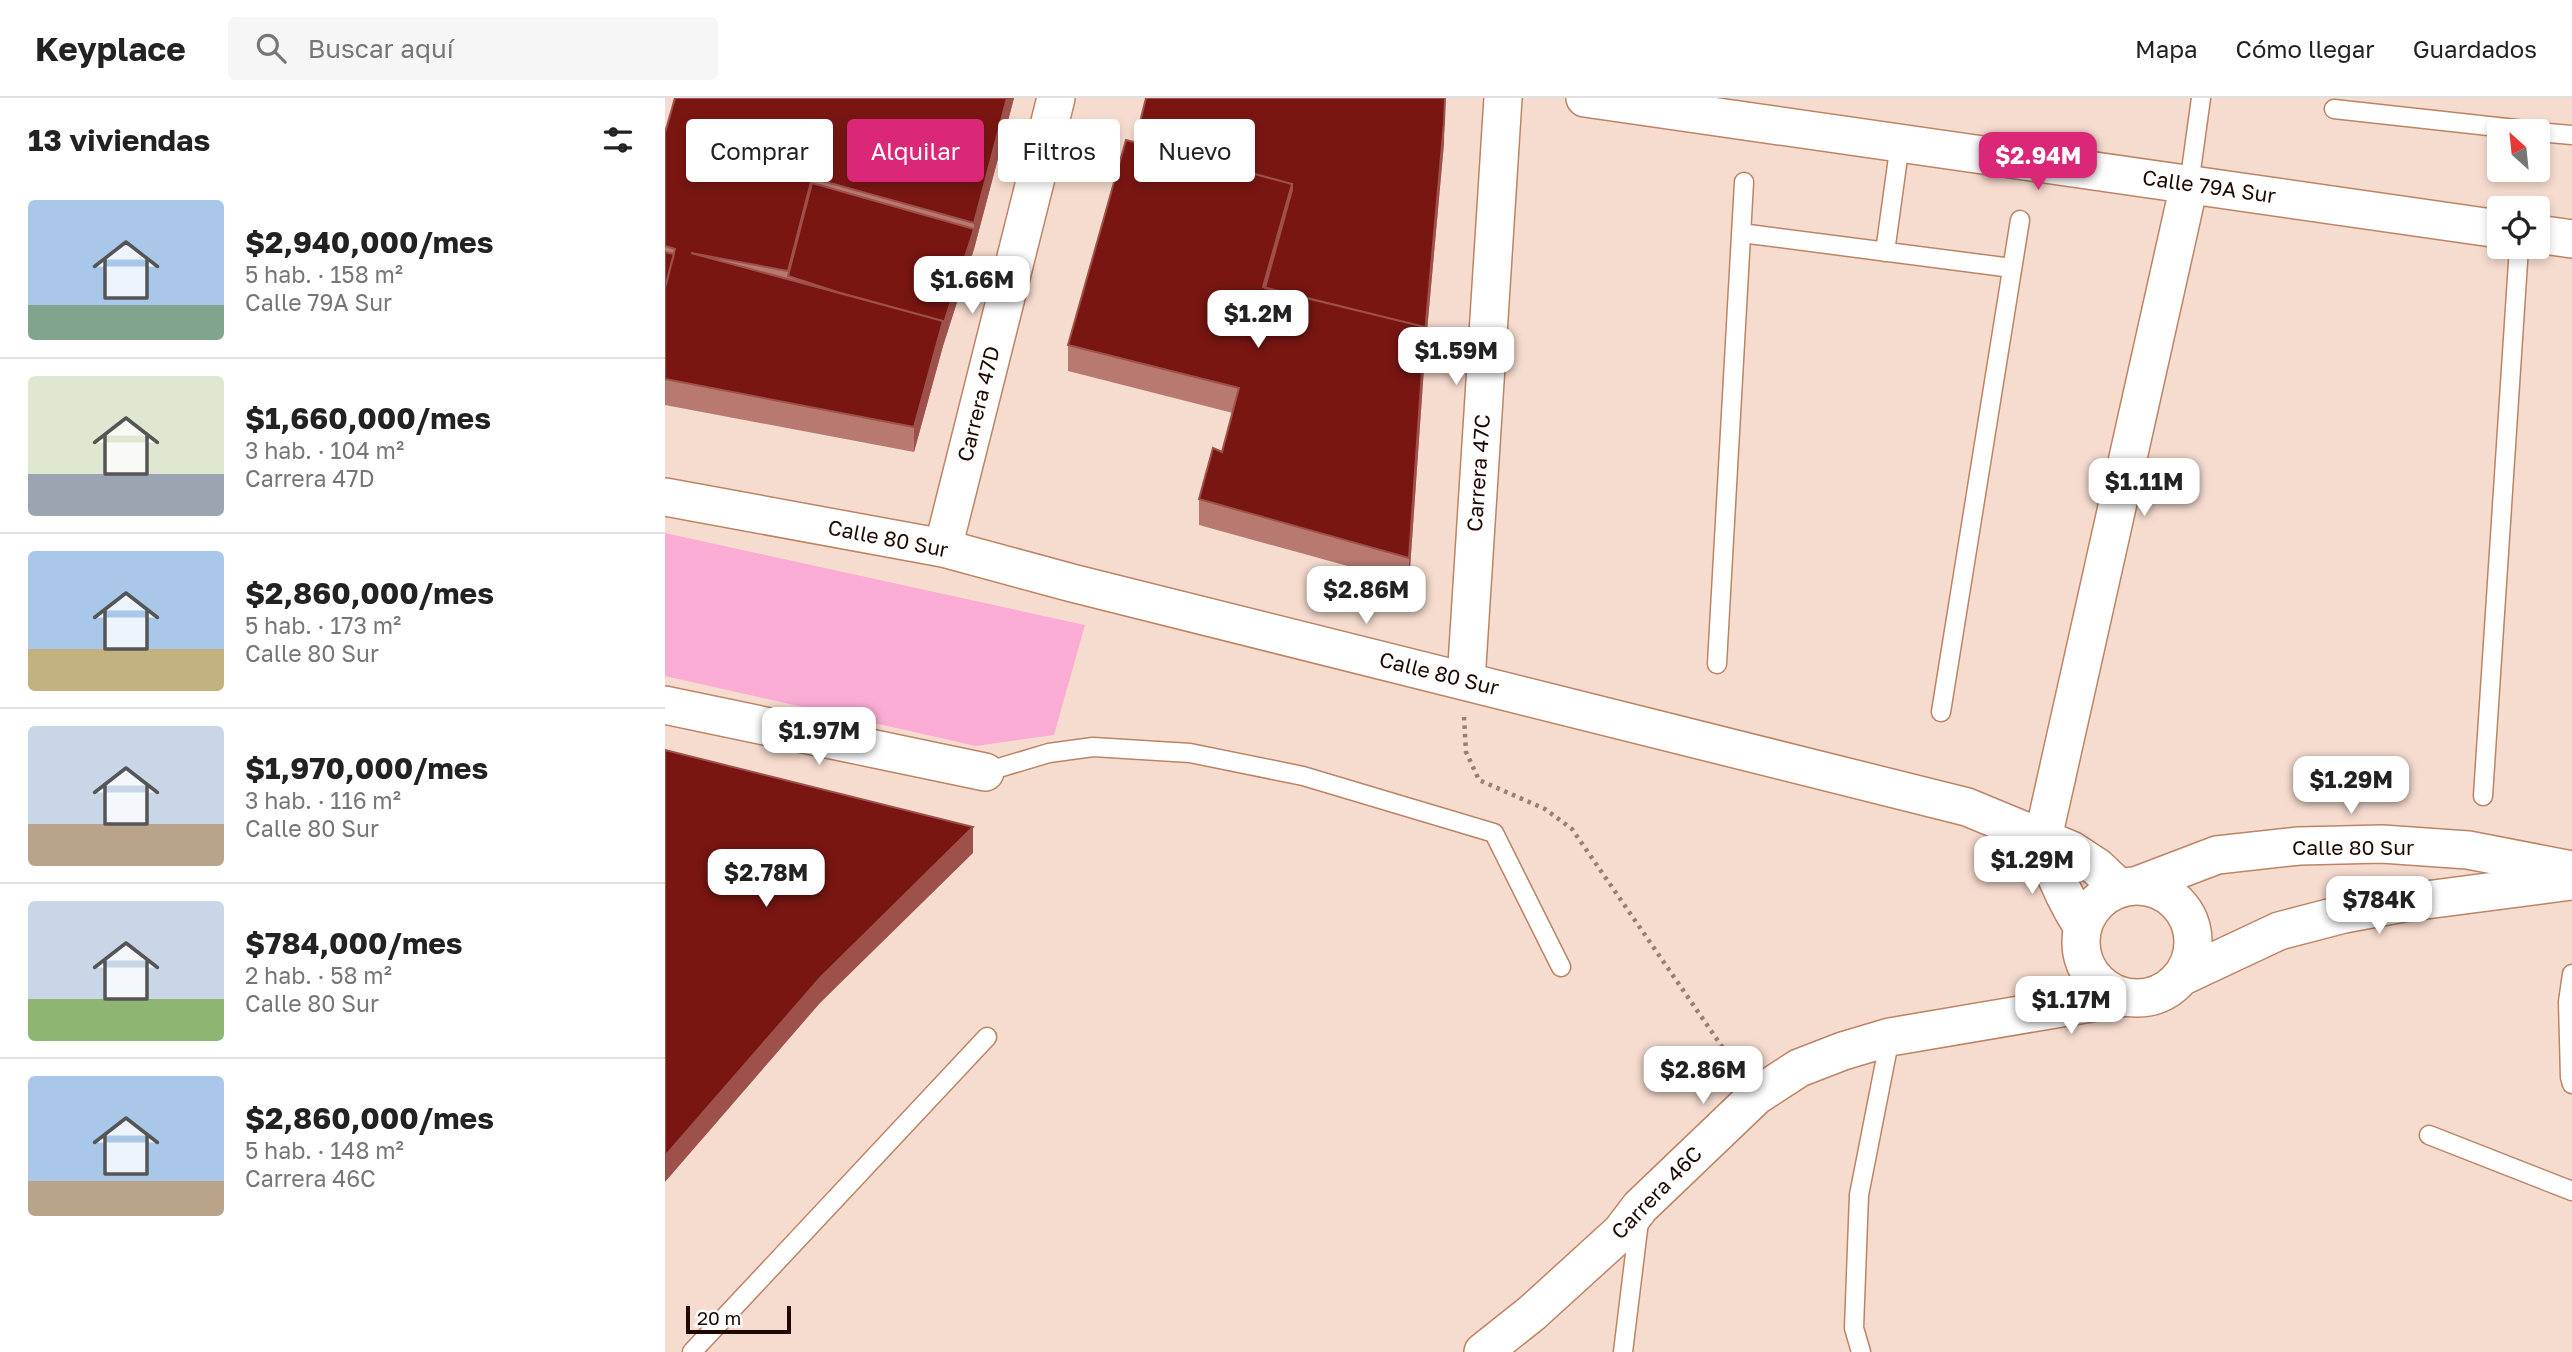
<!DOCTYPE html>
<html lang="es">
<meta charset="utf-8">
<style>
body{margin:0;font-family:"Golos Text",sans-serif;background:#f6f6f6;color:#222;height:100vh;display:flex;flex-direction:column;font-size:26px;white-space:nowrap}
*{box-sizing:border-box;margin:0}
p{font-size:23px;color:#767676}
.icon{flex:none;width:38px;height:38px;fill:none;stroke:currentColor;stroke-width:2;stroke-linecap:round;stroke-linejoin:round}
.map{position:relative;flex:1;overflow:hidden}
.details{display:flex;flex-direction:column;background:#fff;width:665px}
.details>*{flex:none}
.guide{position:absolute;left:21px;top:21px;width:665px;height:63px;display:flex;gap:14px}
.needle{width:46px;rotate:333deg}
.buttons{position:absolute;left:1822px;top:21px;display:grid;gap:14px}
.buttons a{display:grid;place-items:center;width:63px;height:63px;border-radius:7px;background:#fff;box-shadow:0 4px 10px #0003;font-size:35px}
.scale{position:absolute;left:21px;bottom:18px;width:105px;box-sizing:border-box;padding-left:7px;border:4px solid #1e0901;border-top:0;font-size:19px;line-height:24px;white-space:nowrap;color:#1e0901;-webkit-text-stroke:5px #fff;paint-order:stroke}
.price{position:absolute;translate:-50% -60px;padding:0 16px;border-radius:14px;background:#fff;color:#222;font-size:23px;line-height:46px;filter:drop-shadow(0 2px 4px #0008)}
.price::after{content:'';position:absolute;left:50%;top:42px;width:21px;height:16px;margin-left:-10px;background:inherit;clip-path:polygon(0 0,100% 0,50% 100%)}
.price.current{background:#db2777;color:#fff}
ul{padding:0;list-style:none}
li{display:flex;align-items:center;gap:21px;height:175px;padding:0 28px}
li+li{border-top:2px solid #e0e0e0}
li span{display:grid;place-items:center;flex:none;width:196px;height:140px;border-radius:7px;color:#555}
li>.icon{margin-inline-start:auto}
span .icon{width:84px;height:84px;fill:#fffc;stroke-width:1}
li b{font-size:30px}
h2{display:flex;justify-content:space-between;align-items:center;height:84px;padding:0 28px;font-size:30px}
.pill{padding:0 24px;border-radius:7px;background:#fff;box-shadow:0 4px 10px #0003;font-size:24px;line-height:63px}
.pill.current{background:#db2777;color:#fff}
header{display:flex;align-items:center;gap:42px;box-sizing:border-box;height:98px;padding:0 35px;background:#fff;border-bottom:2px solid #e0e0e0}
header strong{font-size:33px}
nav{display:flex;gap:38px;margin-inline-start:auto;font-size:24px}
.search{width:490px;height:63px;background:#f6f6f6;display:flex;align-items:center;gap:18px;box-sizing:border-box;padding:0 24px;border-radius:7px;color:#767676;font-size:26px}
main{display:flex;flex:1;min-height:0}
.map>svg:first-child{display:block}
</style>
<header>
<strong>Keyplace</strong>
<div class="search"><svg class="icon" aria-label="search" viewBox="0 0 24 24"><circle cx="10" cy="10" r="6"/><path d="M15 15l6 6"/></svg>Buscar aquí</div>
<nav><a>Mapa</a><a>Cómo llegar</a><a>Guardados</a></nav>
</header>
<main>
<section class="details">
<h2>13 viviendas<svg class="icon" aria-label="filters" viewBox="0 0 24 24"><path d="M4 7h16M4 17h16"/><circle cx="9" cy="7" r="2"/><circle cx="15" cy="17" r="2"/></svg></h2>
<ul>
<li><span style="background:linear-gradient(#a9c7e8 75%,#7fa58c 0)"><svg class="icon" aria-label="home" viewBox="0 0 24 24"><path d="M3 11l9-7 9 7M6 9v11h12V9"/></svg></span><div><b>$2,940,000/mes</b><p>5 hab. · 158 m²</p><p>Calle 79A Sur</p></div></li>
<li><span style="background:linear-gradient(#dfe7d0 70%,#9aa5b1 0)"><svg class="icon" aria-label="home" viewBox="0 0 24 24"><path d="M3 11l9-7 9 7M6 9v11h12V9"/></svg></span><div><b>$1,660,000/mes</b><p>3 hab. · 104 m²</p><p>Carrera 47D</p></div></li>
<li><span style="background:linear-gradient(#a9c7e8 70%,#c2b280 0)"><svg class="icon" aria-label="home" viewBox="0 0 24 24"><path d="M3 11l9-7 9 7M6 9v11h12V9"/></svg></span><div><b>$2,860,000/mes</b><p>5 hab. · 173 m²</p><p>Calle 80 Sur</p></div></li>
<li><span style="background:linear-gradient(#c9d6e8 70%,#b9a48a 0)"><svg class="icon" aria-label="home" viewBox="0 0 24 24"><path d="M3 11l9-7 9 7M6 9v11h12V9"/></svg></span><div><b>$1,970,000/mes</b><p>3 hab. · 116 m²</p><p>Calle 80 Sur</p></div></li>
<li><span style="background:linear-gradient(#c9d6e8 70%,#8fb573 0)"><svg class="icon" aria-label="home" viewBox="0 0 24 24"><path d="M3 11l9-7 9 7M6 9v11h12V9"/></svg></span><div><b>$784,000/mes</b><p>2 hab. · 58 m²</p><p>Calle 80 Sur</p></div></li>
<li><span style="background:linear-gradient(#a9c7e8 75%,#b9a48a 0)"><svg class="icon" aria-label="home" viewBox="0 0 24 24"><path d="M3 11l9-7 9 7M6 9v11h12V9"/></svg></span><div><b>$2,860,000/mes</b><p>5 hab. · 148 m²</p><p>Carrera 46C</p></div></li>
</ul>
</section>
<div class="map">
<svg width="1907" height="1254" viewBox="0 0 1907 1254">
<rect width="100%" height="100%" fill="#f6dccf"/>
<!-- green -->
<path fill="#fbacd4" d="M0,435L420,527L389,637L311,648L0,578Z"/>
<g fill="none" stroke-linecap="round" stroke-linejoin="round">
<!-- service casing -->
<g stroke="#bd8365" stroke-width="21">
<path id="service" d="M1669,11L1869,33
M1872,34L1907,37
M1524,87L1536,0
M1076,135L1347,170
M1220,154L1235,45
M1052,566L1079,84
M1276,614L1355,122
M320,674L384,655L428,649L525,655L638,678L829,735L896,869
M1818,698L1854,149
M1907,876L1903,904L1905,979L1907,986
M1764,1037L1907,1093
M27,1254L322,939
M958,1254L974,1123
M1196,1254L1189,1230L1194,1097L1225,939"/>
</g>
<!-- minor casing -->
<g stroke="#bd8365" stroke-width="40">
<path id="minor" d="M920,0L1834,131
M1872,136L1907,141
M0,399L278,450L407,485L1302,709L1406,752L1432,769L1454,790
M278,450L391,0
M801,583L838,0
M0,607L320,674
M1473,787L1552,757L1634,748L1717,746L1803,752L1907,772
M1416 844a56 56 0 1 1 112 0a56 56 0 1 1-112 0Z
M1417,828C1399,800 1387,772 1378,740L1524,87
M1516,879L1614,833L1679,816L1738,805L1906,783
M818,1254L867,1215L956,1134L975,1109L1091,998L1134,970L1178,953L1225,939L1461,899"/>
</g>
<!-- path -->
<path stroke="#977f74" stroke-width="4.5" stroke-dasharray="3.5 5" stroke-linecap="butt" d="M799,619L801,654L814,682L880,711L907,731L1071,969"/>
<!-- service -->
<use href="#service" stroke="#fff" stroke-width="18"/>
<!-- minor -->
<use href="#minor" stroke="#fff" stroke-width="37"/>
</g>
<!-- wall -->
<path fill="#b87970" d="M349,0L309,151L278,248L249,354L0,307V35Z
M470,44L779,45L760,255L744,485L534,427V401L557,354L568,315L403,273V247Z"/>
<!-- shaded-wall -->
<path fill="#9e514b" d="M342,0H349L309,151V125Z
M780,0L779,45L760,255L744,485V460L760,229Z
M147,80V106L123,178V173Z
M627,86V112L603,196L598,189Z
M309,131V151L278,248L249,354V329L278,223Z
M308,729V755L155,905L0,1084V1058L155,880Z"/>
<!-- building -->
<path fill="#791612" stroke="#9e514b" stroke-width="2" d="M10,0H342L309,125L147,80L123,173L26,155L278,223L249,329L0,281V190L10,151L0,148V35Z
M481,0H780L779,25L760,235V229L600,190L627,92V86L470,44Z
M461,42L627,86L598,189L760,229L744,460L534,401L548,350L557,354L574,290L403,247Z
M147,85L309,131L278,228V223L172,194L123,178Z
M0,154L9,156L0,190Z
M0,652L308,729L155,880L0,1058Z"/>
<g text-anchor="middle" stroke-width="7" stroke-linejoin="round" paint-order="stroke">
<!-- street labels -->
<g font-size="21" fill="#1e0901" stroke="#fff">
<text transform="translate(1544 89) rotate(8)" y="7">Calle 79A Sur</text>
<text transform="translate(314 306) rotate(-76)" y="7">Carrera 47D</text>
<text transform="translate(814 375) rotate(-86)" y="7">Carrera 47C</text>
<text transform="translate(223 441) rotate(11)" y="7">Calle 80 Sur</text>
<text transform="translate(774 576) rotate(14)" y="7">Calle 80 Sur</text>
<text x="1688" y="757">Calle 80 Sur</text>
<text transform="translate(992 1095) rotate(-46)" y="7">Carrera 46C</text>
</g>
</g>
</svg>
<div class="buttons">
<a><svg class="needle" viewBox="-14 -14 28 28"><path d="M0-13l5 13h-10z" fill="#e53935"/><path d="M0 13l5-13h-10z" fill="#767676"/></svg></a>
<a><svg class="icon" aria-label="locate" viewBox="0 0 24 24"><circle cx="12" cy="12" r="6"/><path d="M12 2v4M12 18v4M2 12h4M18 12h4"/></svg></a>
</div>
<div class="scale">20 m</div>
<b class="price current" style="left:1373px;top:94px">$2.94M</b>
<b class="price" style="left:307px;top:218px">$1.66M</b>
<b class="price" style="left:593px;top:252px">$1.2M</b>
<b class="price" style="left:791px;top:289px">$1.59M</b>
<b class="price" style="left:1479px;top:420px">$1.11M</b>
<b class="price" style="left:701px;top:528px">$2.86M</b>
<b class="price" style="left:154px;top:669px">$1.97M</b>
<b class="price" style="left:1686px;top:718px">$1.29M</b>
<b class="price" style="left:1367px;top:798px">$1.29M</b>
<b class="price" style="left:101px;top:811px">$2.78M</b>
<b class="price" style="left:1714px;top:838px">$784K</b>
<b class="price" style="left:1406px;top:938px">$1.17M</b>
<b class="price" style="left:1038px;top:1008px">$2.86M</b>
<div class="guide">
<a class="pill">Comprar</a>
<a class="pill current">Alquilar</a>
<a class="pill">Filtros</a>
<a class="pill">Nuevo</a>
</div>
</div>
</main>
